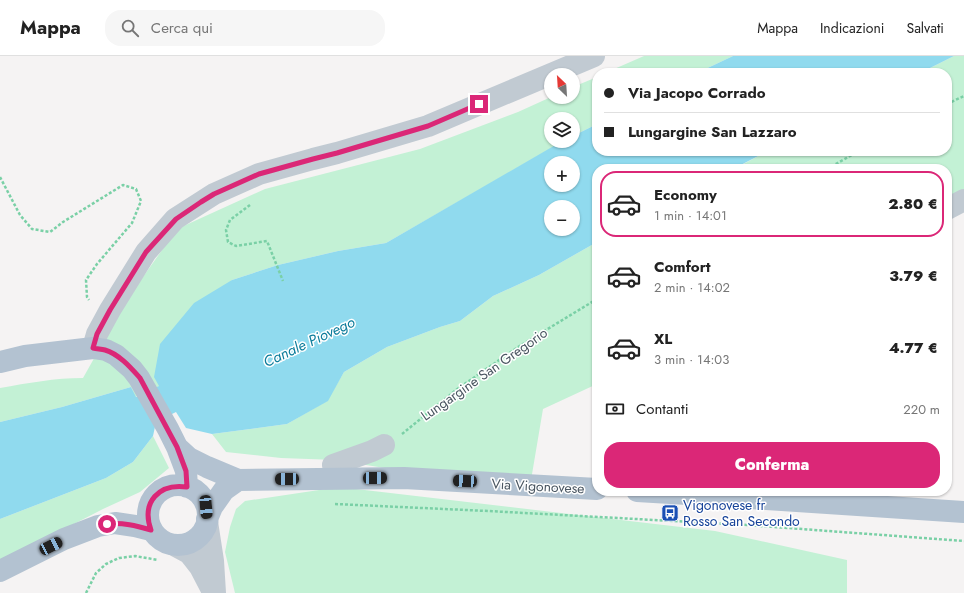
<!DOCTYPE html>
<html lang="it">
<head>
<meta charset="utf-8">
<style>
  body { margin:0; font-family:Jost,sans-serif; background:#f6f6f6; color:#222; height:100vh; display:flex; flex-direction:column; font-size:15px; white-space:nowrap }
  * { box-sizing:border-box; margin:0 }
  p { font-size:13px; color:#767676 }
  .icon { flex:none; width:22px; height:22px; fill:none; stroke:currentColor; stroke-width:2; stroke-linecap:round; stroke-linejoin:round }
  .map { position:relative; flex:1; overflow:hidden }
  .drawer { position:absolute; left:592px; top:108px; width:360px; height:332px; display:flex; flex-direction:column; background:#fff; border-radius:16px; box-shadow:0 1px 3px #0004 }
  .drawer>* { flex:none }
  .banner { position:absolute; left:592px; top:12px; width:360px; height:88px; border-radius:16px; box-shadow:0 1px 3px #0004; display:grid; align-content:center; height:88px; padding:0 12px; background:#fff }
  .needle { width:26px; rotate:335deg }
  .fabs { position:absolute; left:544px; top:12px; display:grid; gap:8px }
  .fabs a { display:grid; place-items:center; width:36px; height:36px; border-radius:50%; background:#fff; box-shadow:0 1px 3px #0004; font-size:20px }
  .end { position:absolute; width:18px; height:18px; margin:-9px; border:5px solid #db2777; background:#fff; box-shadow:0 0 0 2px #fff }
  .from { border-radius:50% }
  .car { position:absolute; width:12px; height:24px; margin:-12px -6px; border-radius:5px; box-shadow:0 0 3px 1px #0007; background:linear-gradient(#222 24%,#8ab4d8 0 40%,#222 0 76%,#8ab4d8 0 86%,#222 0) }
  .banner b { display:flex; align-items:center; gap:14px; height:38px; font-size:15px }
  .banner b+b { border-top:1px solid #e0e0e0 }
  .banner i { width:10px; height:10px; background:#222 }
  ul { padding:7px 0 0; list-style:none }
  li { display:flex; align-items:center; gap:12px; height:66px; margin:0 8px 6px; padding:0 4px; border:2px solid transparent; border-radius:16px }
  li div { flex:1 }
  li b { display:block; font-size:15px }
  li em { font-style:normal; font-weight:800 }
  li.on { border-color:#db2777 }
  li>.icon { width:36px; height:36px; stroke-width:1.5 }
  .pay { display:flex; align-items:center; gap:10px; height:44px; padding:0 12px; font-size:15px }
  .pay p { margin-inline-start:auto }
  .button { display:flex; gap:8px; margin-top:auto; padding:8px 12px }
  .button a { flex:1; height:46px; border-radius:16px; background:#db2777; color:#fff; font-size:16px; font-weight:800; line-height:46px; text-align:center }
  header { display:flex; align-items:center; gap:24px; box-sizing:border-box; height:56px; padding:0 20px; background:#fff; border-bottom:1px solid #e0e0e0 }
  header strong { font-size:19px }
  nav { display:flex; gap:22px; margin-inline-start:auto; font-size:14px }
  .search { width:280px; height:36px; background:#f6f6f6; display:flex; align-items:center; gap:10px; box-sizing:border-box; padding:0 14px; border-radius:16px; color:#767676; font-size:15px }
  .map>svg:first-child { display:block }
  .green { fill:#c3f1d5 }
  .water { fill:#90daee; fill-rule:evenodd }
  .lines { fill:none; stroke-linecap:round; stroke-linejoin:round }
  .path { stroke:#7ad0a6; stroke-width:2.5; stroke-dasharray:3 2; stroke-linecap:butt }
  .minor { stroke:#c1cad2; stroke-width:22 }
  .major { stroke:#b3c2d1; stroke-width:22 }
  .route { stroke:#db2777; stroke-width:5 }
  .labels { text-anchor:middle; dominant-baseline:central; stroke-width:3; stroke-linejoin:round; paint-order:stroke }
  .street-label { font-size:14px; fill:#4a5661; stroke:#fff }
  .transit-label { font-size:14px; fill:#164399; stroke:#fff; text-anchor:start }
  .water-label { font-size:15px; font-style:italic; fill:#0c7c9b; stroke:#fff }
</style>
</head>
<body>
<header>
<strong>Mappa</strong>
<div class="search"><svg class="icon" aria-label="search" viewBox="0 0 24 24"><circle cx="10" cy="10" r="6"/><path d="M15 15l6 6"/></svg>Cerca qui</div>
<nav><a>Mappa</a><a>Indicazioni</a><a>Salvati</a></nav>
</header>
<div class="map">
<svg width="964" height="537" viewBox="0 0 964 537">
  <rect width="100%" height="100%" fill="#f5f3f3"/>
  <path class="green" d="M644,0H733L697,17H605Z
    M954,0H964V154L947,162V113H734L768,95H947V17H920Z
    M597,21V68L573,80V63H551V85H564L386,187L338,195L278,209L232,224L160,330L135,341L131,331L62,351L0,366V332C28,327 55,322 83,322L128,242L177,173L265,133L420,93L518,56L551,41H573V31Z
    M597,186V328L543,353L529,436L336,404L281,402L226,396L212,378L287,368L327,345L344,316L387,291L440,271L460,265L493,240L539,219Z
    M153,380L169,412L140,436L103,453L0,506V463L106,422L133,406Z
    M339,431L715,475L847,504V537H235L225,496L230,471L236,453L245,445Z"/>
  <path class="water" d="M733,0H954L920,17H697Z
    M597,68V95H768L733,113H597V186L539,219L493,240L460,265L440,271L387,291L344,316L328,345L287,368L212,378L186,372L176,356L156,366L153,380L133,406L106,422L0,463V366L62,351L131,331L136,341L159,330L154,321L160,288L194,247L232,224L278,209L338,195L386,187L552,91L564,85H573V80ZM551,107H573V129H551ZM551,151H573V173H551Z"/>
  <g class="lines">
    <path class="path" d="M947,48L964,40
      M827,113L859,95
      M0,121L20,159L32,173L50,176L63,166L123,129L136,133L141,145L132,167L97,208L86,224L87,241L89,244
      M250,149L230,164L226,174L228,186L236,190L267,185L283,225
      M402,378L456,334L518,291L597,243
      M335,448L488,455L747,469L964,485
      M86,537L96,517L106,508L119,502L135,500L158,504"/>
    <path class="minor" d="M947,153L964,144
      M93,292L97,278L110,254L146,196L175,163L214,138L259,118L313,103L337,97L428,70L594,0
      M333,409L372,395L384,389
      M207,466L213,505L215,537
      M176,490L189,497L200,511L212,534"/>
    <path class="major" d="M0,306L25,300L93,292L106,294L116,299L132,313L139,322L168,373L177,391L186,415L187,431
      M177,391L189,402L207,411L238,424L404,422L597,433
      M148 459a30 30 0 1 1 60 0a30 30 0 1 1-60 0Z
      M637,435L704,439L964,456
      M207,463L212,451L224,434L238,424
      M0,515L64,483L98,470L115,467L135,470L151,474"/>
  </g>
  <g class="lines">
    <path class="route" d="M107,468C122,466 137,470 151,474C141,446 159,427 187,431L186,415L177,391L140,322C131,312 119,298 105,294C101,293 97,293 93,292L97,278L110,254L146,196L176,163L201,146L214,138L259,118L313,103L337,97L428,70L479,48"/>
  </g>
  <defs>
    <symbol id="bus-square" viewBox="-11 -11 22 22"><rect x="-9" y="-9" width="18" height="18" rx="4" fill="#1a4fb4" stroke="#fff"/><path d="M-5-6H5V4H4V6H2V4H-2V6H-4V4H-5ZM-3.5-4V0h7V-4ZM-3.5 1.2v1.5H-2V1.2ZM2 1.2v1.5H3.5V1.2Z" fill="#fff"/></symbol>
  </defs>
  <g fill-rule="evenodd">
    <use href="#bus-square" x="660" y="447" width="20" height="20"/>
  </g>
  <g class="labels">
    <g class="street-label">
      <text transform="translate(484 318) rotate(-35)">Lungargine San Gregorio</text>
      <text transform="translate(538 430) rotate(3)">Via Vigonovese</text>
    </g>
    <g class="transit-label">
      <text x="683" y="449">Vigonovese fr<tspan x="683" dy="16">Rosso San Secondo</tspan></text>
    </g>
    <g class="water-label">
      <text transform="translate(309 286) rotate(-25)">Canale Piovego</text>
    </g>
  </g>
</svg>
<div class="fabs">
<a><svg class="needle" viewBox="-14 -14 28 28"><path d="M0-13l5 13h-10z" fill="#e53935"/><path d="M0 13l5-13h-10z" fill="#767676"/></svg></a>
<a><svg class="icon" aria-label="layers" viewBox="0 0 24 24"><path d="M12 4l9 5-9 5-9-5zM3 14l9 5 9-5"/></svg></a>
<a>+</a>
<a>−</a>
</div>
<i class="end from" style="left:107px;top:468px"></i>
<i class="end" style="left:479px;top:48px"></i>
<i class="car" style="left:375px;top:422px;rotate:89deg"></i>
<i class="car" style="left:287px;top:423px;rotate:269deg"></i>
<i class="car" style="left:465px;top:425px;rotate:273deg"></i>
<i class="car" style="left:206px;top:451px;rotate:175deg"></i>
<i class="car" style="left:51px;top:490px;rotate:63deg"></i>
<div class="banner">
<b><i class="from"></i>Via Jacopo Corrado</b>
<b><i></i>Lungargine San Lazzaro</b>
</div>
<section class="drawer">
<ul>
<li class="on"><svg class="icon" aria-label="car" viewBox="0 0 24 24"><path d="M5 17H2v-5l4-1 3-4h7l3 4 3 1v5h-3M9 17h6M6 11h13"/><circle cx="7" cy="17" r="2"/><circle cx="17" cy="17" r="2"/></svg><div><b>Economy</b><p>1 min · 14:01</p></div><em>2.80 €</em></li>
<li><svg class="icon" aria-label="car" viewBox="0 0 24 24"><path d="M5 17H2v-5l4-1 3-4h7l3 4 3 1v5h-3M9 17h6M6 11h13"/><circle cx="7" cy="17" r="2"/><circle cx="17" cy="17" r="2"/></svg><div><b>Comfort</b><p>2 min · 14:02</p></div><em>3.79 €</em></li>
<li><svg class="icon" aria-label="car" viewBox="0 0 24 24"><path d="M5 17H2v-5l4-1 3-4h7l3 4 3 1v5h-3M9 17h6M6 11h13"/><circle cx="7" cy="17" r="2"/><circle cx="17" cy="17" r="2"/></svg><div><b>XL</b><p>3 min · 14:03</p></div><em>4.77 €</em></li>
</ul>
<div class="pay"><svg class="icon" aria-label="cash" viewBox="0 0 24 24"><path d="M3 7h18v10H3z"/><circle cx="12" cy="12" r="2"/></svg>Contanti<p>220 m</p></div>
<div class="button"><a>Conferma</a></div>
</section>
</div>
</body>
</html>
